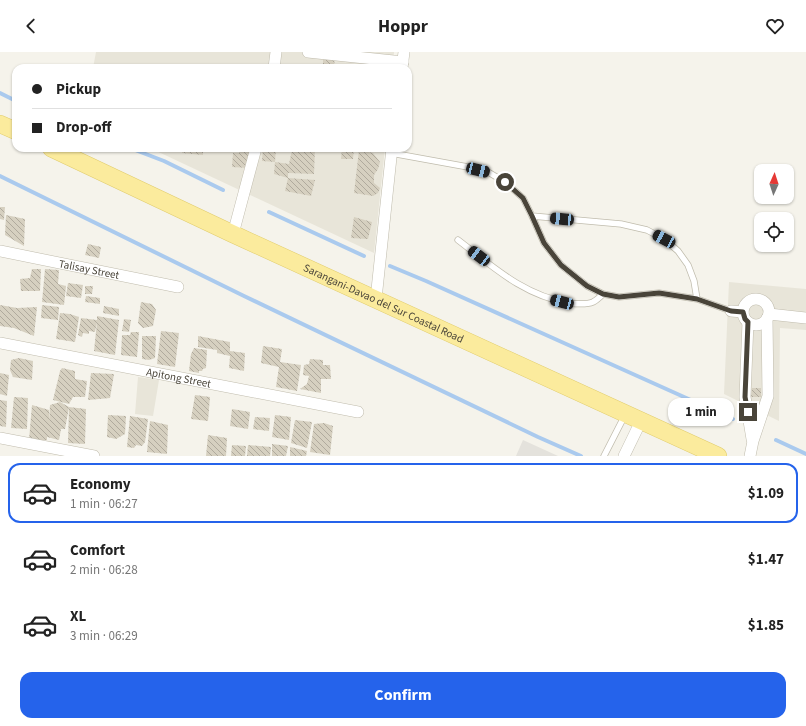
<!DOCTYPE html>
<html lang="en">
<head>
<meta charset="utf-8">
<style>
  body { margin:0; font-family:"Source Sans 3",sans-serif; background:#f2f2f2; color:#222; height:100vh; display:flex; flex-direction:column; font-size:15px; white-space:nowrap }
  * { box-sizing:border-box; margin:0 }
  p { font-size:13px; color:#767676 }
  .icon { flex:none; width:22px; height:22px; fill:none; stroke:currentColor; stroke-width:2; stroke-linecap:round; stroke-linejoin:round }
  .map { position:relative; height:404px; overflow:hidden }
  .sheet { display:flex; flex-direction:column; background:#fff; flex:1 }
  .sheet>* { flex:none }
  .banner { position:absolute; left:12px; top:12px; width:400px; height:88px; border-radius:12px; box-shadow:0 1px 3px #0004; display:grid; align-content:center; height:88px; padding:0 20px; background:#fff }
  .needle { width:26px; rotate:3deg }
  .fabs { position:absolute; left:754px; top:112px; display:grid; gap:8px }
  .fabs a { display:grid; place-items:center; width:40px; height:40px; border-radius:8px; background:#fff; box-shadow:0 1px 3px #0004; font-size:20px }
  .end { position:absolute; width:18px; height:18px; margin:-9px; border:5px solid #494439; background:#fff; box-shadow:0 0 0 2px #fff }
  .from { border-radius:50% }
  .bubble { position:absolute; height:28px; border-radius:12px; background:#fff; box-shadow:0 1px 3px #0004; font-size:13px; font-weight:700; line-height:28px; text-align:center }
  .car { position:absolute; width:12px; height:24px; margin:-12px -6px; border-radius:5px; box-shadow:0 0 3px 1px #0007; background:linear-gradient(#222 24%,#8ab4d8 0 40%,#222 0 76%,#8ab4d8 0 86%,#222 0) }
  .banner b { display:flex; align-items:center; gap:14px; height:38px; font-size:15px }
  .banner b+b { border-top:1px solid #e0e0e0 }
  .banner i { width:10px; height:10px; background:#222 }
  ul { padding:7px 0 0; list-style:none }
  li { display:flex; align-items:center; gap:12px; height:60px; margin:0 8px 6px; padding:0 12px; border:2px solid transparent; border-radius:12px }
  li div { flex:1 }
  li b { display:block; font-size:15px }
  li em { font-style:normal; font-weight:700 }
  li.active { border-color:#2563eb }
  li>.icon { width:36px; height:36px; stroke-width:1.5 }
  .primary-button { display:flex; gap:8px; margin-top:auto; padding:8px 20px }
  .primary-button a { flex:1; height:46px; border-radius:12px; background:#2563eb; color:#fff; font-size:16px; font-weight:700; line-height:46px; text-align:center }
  header { display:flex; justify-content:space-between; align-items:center; height:52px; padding:0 20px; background:#fff; font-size:18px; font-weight:700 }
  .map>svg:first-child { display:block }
  .residential { fill:#e8e5d9 }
  .industrial { fill:#e4e2dc }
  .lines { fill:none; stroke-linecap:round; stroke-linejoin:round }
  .stream { stroke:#aacaee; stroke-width:4 }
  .building { fill:url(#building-back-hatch) }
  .service-casing { stroke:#c0bcad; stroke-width:7 }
  .minor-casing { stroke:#c0bcad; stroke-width:12 }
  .primary-casing { stroke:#e0cc6d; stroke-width:18 }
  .service { stroke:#fff; stroke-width:5.5 }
  .minor { stroke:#fff; stroke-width:11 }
  .primary { stroke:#fbeb9d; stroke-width:17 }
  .route { stroke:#494439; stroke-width:5 }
  .labels { text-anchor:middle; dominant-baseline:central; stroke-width:3; stroke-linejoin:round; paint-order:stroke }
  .street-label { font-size:11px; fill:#494439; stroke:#fff }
</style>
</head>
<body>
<header><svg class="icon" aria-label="back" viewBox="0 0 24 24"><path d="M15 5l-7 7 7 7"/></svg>Hoppr<svg class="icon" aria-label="heart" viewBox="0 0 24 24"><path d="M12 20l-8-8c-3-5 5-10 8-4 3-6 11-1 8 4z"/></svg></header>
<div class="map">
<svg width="806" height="404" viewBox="0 0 806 404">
  <defs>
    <pattern id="building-back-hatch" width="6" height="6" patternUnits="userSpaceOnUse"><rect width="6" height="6" fill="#d6d0c0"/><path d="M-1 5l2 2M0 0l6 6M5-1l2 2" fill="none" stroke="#b0aa9d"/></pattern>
  </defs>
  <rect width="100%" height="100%" fill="#f5f3eb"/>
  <path class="residential" d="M96,0H394L393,16H93Z
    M150,96H385L374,201Z
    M729,230L806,237V278L780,276L779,369L724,342Z
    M138,325L159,328L153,364L135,362Z"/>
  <path class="industrial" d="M523,388L558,404H516Z"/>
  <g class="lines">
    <path class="stream" d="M0,41L16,49
      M130,96L164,109L223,138
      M0,124L244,244L538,385L581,404
      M269,160L364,204
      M390,214L426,229L733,367
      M776,388L806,402"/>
  </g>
  <path class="building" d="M323,5H335L334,15L323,14Z
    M211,12H225V16H211Z
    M183,96H203V103L182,101Z
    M207,96H217V99L207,98Z
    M239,96H250L249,116L232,115L233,101H239Z
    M263,96H276L275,110L262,109Z
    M302,96H315L314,122L288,121V126L274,122L275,110L289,112L292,98L301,99Z
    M342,96H354L353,107H341Z
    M359,98L373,101L380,110L378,117L374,123V131L380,136L378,141L373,144L354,141Z
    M288,126L315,128L311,144L285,139Z
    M0,155H5L4,168L0,167Z
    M6,163L25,167L24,194L5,183Z
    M354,165L372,170L368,187L351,186Z
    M88,192L101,195L99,206L85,203Z
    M32,217H41L40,239H21L20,227L30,226Z
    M45,217L59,218L58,232L66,234L64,253L42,250Z
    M68,231L83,233L81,246L66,244Z
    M85,234H93L92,242H85Z
    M86,244L100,246V252L85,250Z
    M141,250L152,252L156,258L153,274L143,276L138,271Z
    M0,253L17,256L37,255L34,284L14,276L0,274Z
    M42,253L59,255L58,268L41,266Z
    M104,254L119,257V264L103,261Z
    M60,261L70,262L79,265L75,290L56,287Z
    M97,264L119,268L115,303L94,299L97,270L95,280L89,279V282L83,281L82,285L78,283L81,266L97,268Z
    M124,267L131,268L129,280L122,279Z
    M161,279L179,281L175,315L157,312Z
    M131,280H139L137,305L121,303L122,283H130Z
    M142,284H156L155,306L149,308L142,307Z
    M198,284L230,290V299L245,301L244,319L229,316L230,304L217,301V298L198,295Z
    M263,294L282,297L280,310L301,313L297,339L276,335L279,315L261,311Z
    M194,296L207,298L206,316L203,317L202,319H199V321L189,319L191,302Z
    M19,306L33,309L32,328L13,325L10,318L11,308Z
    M310,307L323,308V313H330L331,327H321V341L300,337L307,332L309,324L303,323L304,313L309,312Z
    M62,316L75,319V327L87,329L85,345H73L69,352L53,348L60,319Z
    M0,321L9,323L7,344L0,342Z
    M91,321L114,322L110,346L88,348Z
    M752,336H761V345H751Z
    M195,343L210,345L208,369L191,367Z
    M14,345L28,346L27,377L11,376Z
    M0,348L7,349L6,375L0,374Z
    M60,350L69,355L65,377H61L59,388L47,385V388H29L32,353L49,358V369L50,353Z
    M69,355L86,357L85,392L68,391Z
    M232,357L250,360L248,377L230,374Z
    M108,363L126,364L125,382L116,387L107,385Z
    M275,363L291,365L289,388L272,385Z
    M130,364L148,367L145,390L142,394L136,393L134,396L127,395Z
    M255,365L270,366L269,379L253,377Z
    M295,368L312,370L307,396L291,391Z
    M150,369L168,373L167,402L147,400Z
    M324,371L333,374L330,403L310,400L314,372Z
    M208,383L227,386L226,404H206Z
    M272,392L288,394L286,404H272Z
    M232,393L246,394L245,404H231Z
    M248,393L271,395L270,404H247Z
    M290,395L307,399L306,404H290Z"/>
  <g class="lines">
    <defs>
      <path id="service" d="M391,101L468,115L488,120L505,130L523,146L532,164L544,191L561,213L587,234L603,242L619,245L659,241L697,247L731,259
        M532,164L621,172L647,178L664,187L678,199L688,213L694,229L697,247
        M458,188C492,214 524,244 569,251C577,252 586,253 593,250C597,248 600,245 603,242
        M604,404L625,363"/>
      <g id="minor">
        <path d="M308,0L403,10"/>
        <path d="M274,16L276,0"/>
        <path d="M402,16L404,0"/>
        <path d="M233,182L256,96"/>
        <path id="s1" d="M0,199L178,235"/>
        <path d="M376,247L392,96"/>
        <circle cx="756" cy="260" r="13"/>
        <path d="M731,259L743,260"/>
        <path d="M769,262L806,266"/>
        <path d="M748,270L745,345L752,387"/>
        <path id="s2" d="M0,291L358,360"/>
        <path d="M0,386L94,404"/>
        <path d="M624,404L641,369"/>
        <path d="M750,404L753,389L768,344L767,266"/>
      </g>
      <g id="primary">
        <path d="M0,72L16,79"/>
        <path id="s3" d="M51,96L233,182L718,404"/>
      </g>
    </defs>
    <use href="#service" class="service-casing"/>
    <use href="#minor" class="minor-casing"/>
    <use href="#primary" class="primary-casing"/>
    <use href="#service" class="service"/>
    <use href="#minor" class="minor"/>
    <use href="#primary" class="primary"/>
  </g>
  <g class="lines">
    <path class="route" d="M505,130L523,146L532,164L544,191L561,213L587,234L603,242L619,245L659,241L697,247L731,259L743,260L745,267L748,270L745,345L748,360"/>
  </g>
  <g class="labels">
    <g class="street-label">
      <text stroke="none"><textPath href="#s1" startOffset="91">Talisay Street</textPath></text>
      <text stroke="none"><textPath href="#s3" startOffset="367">Sarangani-Davao del Sur Coastal Road</textPath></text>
      <text stroke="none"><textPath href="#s2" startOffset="182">Apitong Street</textPath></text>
    </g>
  </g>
</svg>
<div class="fabs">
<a><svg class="needle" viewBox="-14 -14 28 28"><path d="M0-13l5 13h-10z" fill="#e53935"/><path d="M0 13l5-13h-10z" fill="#767676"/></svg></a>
<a><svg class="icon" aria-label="locate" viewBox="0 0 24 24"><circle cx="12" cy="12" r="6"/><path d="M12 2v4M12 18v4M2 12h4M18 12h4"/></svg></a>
</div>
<i class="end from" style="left:505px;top:130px"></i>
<i class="end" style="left:748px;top:360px"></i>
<div class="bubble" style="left:668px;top:346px;width:66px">1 min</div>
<i class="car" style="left:478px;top:118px;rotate:104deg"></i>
<i class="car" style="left:562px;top:167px;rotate:275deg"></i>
<i class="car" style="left:664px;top:187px;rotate:298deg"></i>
<i class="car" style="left:479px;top:204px;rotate:307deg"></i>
<i class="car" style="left:562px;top:250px;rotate:285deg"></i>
<div class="banner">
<b><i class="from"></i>Pickup</b>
<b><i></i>Drop-off</b>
</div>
</div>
<section class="sheet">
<ul>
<li class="active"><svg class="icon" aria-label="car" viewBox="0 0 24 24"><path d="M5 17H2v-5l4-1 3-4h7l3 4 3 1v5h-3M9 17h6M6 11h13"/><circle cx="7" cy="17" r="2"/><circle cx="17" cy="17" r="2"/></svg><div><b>Economy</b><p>1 min · 06:27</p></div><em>$1.09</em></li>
<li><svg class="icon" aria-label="car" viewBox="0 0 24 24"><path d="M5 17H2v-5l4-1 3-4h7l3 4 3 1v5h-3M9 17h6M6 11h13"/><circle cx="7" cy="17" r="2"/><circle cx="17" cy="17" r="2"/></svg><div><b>Comfort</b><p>2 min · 06:28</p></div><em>$1.47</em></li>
<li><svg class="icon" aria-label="car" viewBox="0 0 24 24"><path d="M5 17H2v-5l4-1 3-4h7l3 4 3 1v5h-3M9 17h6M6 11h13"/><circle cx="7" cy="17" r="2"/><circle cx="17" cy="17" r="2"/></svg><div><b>XL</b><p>3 min · 06:29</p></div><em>$1.85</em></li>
</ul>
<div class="primary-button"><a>Confirm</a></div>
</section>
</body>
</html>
